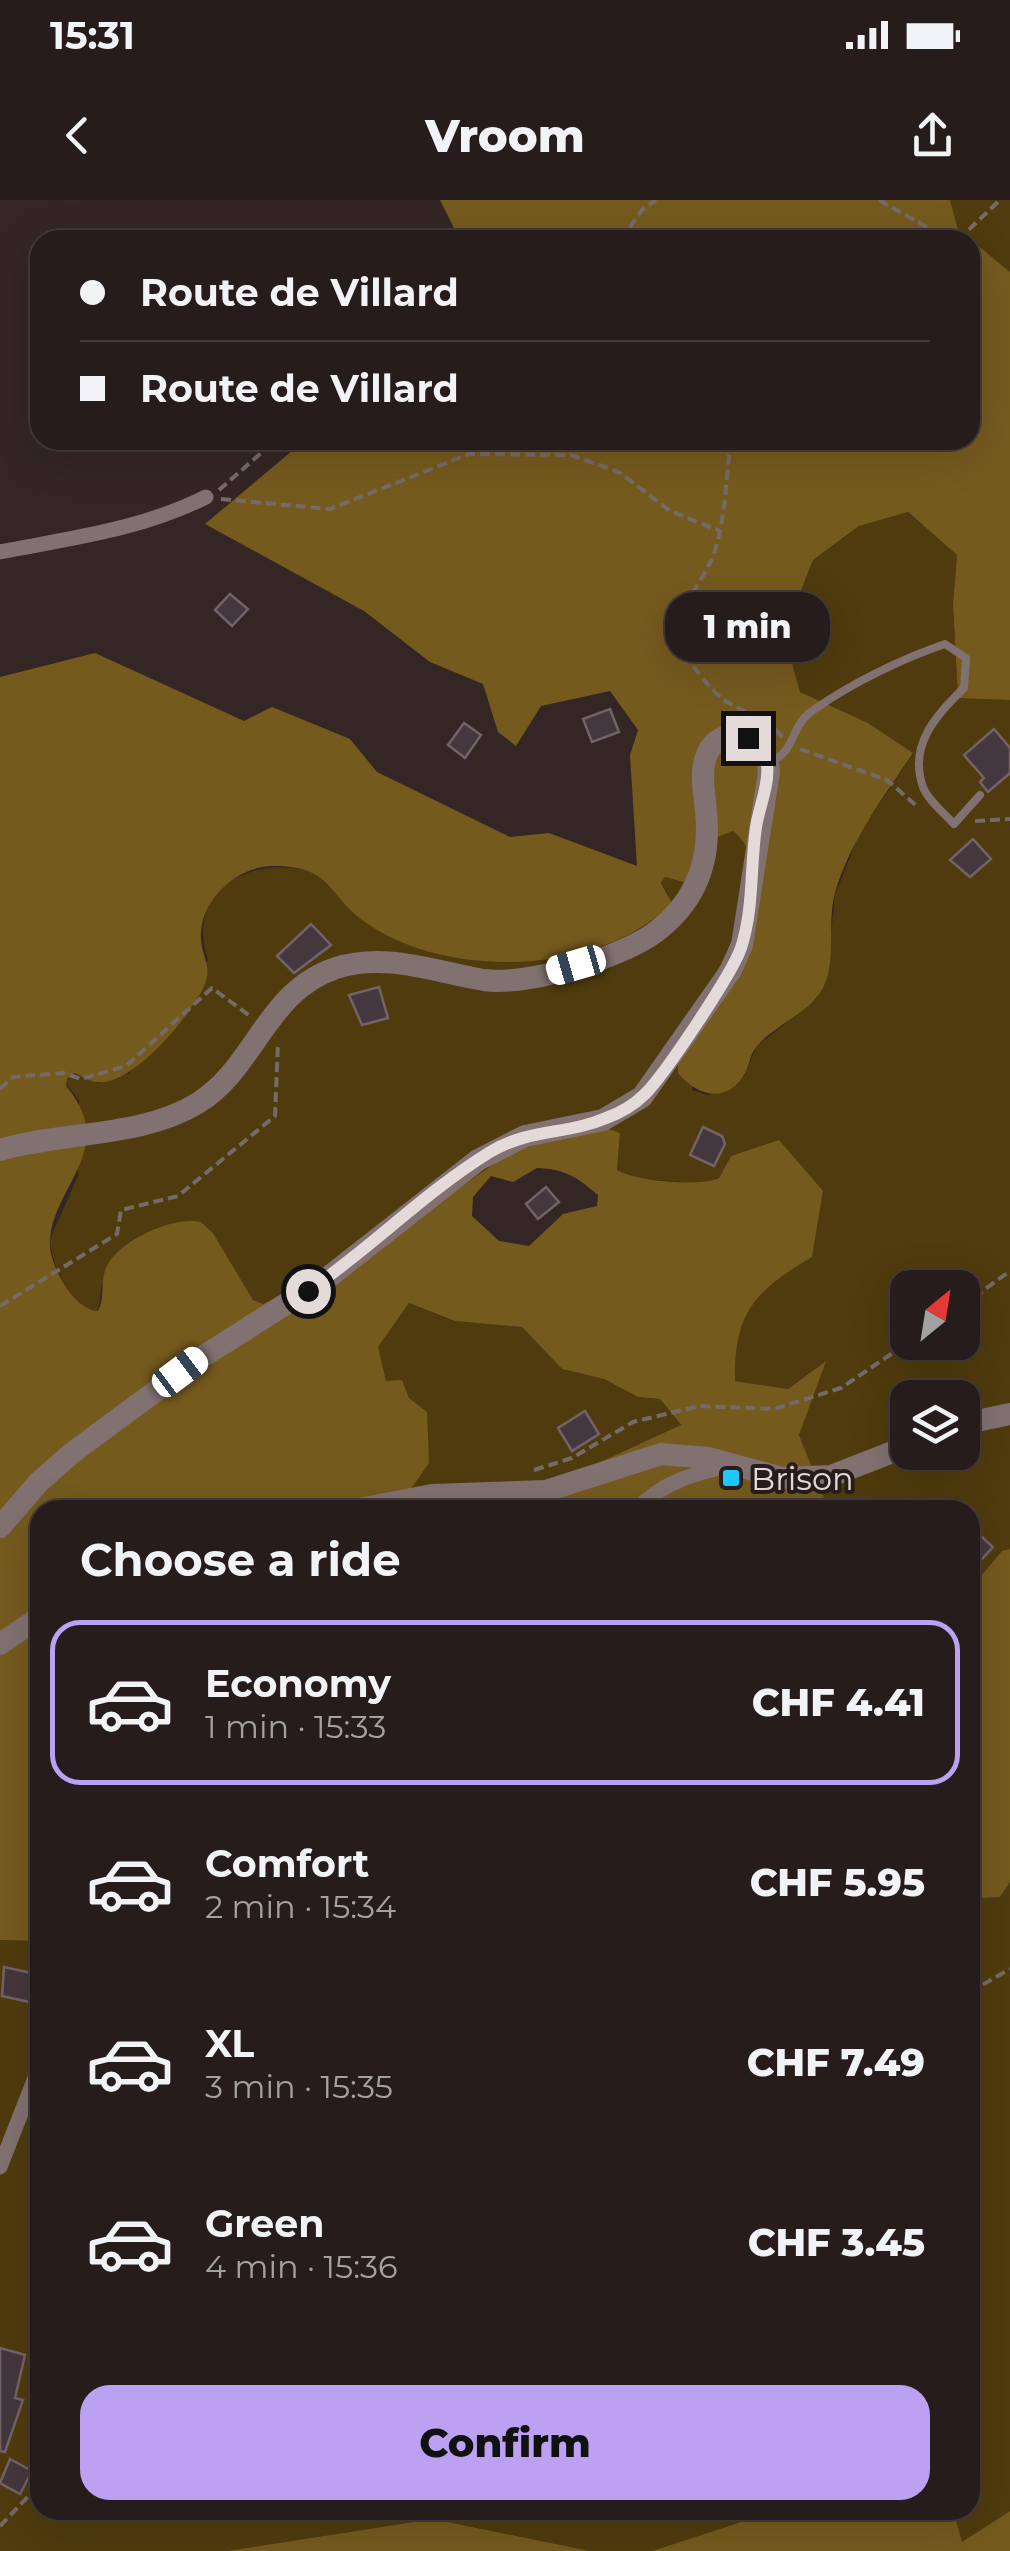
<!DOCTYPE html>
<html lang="en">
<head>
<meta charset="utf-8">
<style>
  body { margin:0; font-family:Montserrat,sans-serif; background:#322929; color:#f1f3f6; height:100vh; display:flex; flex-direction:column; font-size:38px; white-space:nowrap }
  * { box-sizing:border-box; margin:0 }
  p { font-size:32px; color:#a4a1a3 }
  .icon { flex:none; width:55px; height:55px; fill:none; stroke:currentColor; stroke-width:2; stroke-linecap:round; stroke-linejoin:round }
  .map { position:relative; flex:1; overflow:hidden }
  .details { position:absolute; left:30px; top:1300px; width:950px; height:1020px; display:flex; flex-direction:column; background:#261c1c; border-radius:30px; box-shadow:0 10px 40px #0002,0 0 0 2px #423a3b }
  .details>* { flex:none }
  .hud { position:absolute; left:30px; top:30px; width:950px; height:220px; border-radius:30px; box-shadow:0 10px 40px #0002,0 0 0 2px #423a3b; display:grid; align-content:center; height:220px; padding:0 50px; background:#261c1c }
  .needle { width:65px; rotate:30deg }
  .buttons { position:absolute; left:890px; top:1070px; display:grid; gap:20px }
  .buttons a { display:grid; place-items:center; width:90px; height:90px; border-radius:20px; background:#261c1c; box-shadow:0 10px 40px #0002,0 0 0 2px #423a3b; font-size:50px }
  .end { position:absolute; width:45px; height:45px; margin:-22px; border:12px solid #e4dada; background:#111; box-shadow:0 0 0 5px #111 }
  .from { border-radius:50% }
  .bubble { position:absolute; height:70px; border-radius:30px; background:#261c1c; box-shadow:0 10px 40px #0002,0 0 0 2px #423a3b; font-size:32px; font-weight:800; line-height:70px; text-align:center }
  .car { position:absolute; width:30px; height:60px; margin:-30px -15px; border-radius:12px; box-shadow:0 0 8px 2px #0007; background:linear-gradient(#fff 24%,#345 0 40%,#fff 0 76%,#345 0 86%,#fff 0) }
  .hud b { display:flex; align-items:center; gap:35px; height:95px; font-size:38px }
  .hud b+b { border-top:2px solid #423a3b }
  .hud i { width:25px; height:25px; background:#f1f3f6 }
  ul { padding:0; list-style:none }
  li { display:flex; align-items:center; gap:30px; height:165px; margin:0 20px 15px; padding:0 30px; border:5px solid transparent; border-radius:30px }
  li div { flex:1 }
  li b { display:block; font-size:38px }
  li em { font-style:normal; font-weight:800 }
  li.on { border-color:#bca0f2 }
  li>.icon { width:90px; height:90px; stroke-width:1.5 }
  h2 { padding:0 50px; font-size:45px; line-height:120px }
  .action { display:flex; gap:20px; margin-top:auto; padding:20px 50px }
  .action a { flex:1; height:115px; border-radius:30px; background:#bca0f2; color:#111; font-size:40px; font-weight:800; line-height:115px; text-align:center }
  .status { display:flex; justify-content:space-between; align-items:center; height:70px; padding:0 50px; background:#261c1c; direction:ltr }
  .status svg { height:28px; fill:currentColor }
  header { display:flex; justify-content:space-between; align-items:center; height:130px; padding:0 50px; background:#261c1c; font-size:45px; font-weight:800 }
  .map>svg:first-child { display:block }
  .green { fill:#4f3b0d; fill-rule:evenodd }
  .forest { fill:#755a1e; fill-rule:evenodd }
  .building { fill:#44373d; stroke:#726369; stroke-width:2.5 }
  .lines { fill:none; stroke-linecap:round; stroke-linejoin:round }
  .path { stroke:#766a69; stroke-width:4; stroke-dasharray:10 5; stroke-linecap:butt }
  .lane { stroke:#817170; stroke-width:8 }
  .street { stroke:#817170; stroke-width:15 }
  .secondary { stroke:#817170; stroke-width:22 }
  .route { stroke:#e4dada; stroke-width:12 }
  .poi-dot { fill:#1ec9fd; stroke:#291c1c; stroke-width:4 }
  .labels { text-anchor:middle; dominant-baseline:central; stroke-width:8; stroke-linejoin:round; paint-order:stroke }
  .poi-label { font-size:32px; fill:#e4dada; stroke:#291c1c; text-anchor:start }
</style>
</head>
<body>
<div class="status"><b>15:31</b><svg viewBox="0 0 49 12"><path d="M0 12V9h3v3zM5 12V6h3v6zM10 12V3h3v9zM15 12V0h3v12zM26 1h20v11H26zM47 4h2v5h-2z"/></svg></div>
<header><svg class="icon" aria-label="back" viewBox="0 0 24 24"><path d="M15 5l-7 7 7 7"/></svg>Vroom<svg class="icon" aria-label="share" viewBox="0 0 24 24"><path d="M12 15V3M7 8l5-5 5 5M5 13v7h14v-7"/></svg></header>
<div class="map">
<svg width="1010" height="2351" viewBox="0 0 1010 2351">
  <rect width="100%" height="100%" fill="#332625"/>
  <path class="green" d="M950,0H1010V72L958,29Z
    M907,312L957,354L953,404L958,497L1010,500V1349L1002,1352L970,1389V1310H829L799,1235L824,1162L788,1189L735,1181C733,1112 755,1091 812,1057L823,991L731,956L719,978L710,984L627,978L617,971L620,934L467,984L381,1043L263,1104L253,1101L213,1033L201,1022L102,1084L98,1111C71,1109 51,1064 50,1039L78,976L79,900L66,885L67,880L75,873L98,883L129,873L208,760C185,693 246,657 305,670C333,676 344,707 367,723C434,769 535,772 609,742C630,733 651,710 669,695L661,683L665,677L683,682L715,638L733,631L746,640L749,679L692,890L708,895L731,888L745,874L757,846L816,799L826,783L835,695L859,634L913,554L868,523L800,493L784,434L813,360L859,326ZM908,1088H962V1142H908ZM908,1198H962V1252H908Z
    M409,1103L455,1121L522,1127L562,1169L604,1179L638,1197L660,1199L681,1226L583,1270L517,1287L407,1294L378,1147Z
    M1010,1682V2311L961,2343L953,2310H970V1699L1000,1697Z
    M0,1740L40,1741V2310H762L761,2316L652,2351H590L433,2319L227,2351H0Z"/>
  <path class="forest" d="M440,0H950L958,29L1010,72V500L958,498L953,404L957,355L908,312L859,326L813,360L784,434L800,492L868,523L913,553C883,598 850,641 835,693C827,721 836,757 825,784C814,811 776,824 758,845C750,853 750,864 745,873C727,905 697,896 678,873C678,863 678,851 681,842C699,797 788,671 733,631L715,638L702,677L683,682L665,677L661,683L672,703C601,776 445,780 365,722C326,694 333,666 273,666C237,666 198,701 201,740C202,756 212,767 205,784C193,813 132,888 96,882C90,881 81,876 75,873L67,879L66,886C118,947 56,983 50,1038C47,1062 73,1110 98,1111C106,1097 99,1078 108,1064C122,1039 174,1016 201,1022L213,1033L253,1100L263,1104L381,1043L514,950L606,928L620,933L617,970C632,981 704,987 719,978L731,956L779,940L823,991L812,1057C755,1091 734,1112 735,1181L788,1189L826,1161L799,1235L829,1310H40V1741L0,1740V477L95,453L244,521L272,507L350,539L377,572L510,637L549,633L637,666L630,555L638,530L610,491L541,506L516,546L498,532L483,484L430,462L364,411L205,324L305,240H970V40H460ZM537,968C565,969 577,977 598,995L597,1006L563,1014L529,1046L499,1041L472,1016L473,997L491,976L513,982ZM409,1103L455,1121L522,1127L562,1169L604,1179L638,1197L660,1199L681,1225L583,1270L517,1287L408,1293L429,1263L427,1212L409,1198L402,1180L386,1181L378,1147Z
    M1010,1349V1682L1000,1697L970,1699V1389L1002,1351Z
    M762,2310H953L962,2342L1010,2311V2351H652L760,2316Z
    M433,2319L590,2351H227Z"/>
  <path class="building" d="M230,394L248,409L232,426L215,410Z
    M610,509L619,532L592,542L583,519Z
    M464,523L481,535L465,558L448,545Z
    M994,529L1010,548V573L988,592L980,582L984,578L964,555Z
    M973,639L991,659L970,677L950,660Z
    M311,724L331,745L294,773L277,756Z
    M379,787L388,818L362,825L349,795Z
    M703,927L722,936L725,944L714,966L690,955Z
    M546,987L559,1002L538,1019L526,1004Z
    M585,1211L599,1234L572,1251L558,1228Z
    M970,1326L993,1347L970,1372Z
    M4,1767L40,1775L34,1803L2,1796Z
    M0,2148L25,2155L15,2198L23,2200L5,2252L0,2251Z
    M10,2259L32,2271L20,2294L0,2283Z"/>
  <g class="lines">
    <path class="path" d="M879,0L950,40
      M621,40L642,10L656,0
      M958,40L1000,0
      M731,240C726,275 726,313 716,347C702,396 652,418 698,472C705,481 715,494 724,500C746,515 765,514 782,537
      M219,290L276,240
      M221,299L330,309L469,254L571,255L619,272L670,311L720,331
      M800,549L887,580L919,608
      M975,621L1010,619
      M0,889L13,877L63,873L81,879L126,866L212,788L250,816
      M0,1106L117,1034L121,1010L178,996L275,916L278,843
      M962,1106L1010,1071
      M534,1270L572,1258L633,1222L699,1206L774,1209L841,1188L909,1142
      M970,1792L1010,1769
      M0,2326L40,2284"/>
    <path class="lane" d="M769,562C796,553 790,526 812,511C850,484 901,459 945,444L966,458L964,488C937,514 908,545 923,587C927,599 945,614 954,624L980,595"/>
    <path class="street" d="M0,352C71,338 140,330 206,297
      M636,1310C663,1282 692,1274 729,1266
      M0,1967L40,1865"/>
    <path class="secondary" d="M0,950C63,931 141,938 198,903C255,868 266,791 336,768C386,752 435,772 484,780C527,786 622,758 657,731C696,701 711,660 706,612C705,595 700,576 705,560C716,519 768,534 769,572L742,745L731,770L642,897L603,920L525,936L478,960L330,1076L199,1159L72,1253L39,1282L0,1327
      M962,1224L1010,1214
      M354,1310L432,1295L546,1291L661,1254L709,1258L782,1278L831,1276L908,1246
      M0,1444L40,1417"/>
  </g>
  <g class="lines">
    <path class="route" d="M308,1091C371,1048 425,992 490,952C530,928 567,935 606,918C620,913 634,905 645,894C665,874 732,774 741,748C754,708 750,668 756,627C761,595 783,559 748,538"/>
  </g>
  <rect class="poi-dot" x="721" y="1268" width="20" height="20" rx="5"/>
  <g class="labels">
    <g class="poi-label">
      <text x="751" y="1278">Brison</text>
    </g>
  </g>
</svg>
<div class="buttons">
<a><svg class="needle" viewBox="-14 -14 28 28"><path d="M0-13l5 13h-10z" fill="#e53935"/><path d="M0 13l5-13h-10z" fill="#a4a1a3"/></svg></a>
<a><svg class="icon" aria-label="layers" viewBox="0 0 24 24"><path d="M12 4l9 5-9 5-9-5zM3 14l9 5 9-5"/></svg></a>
</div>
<i class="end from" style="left:308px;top:1091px"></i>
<i class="end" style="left:748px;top:538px"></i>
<div class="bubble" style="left:665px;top:392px;width:165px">1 min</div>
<i class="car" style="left:576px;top:765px;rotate:254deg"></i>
<i class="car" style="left:180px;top:1172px;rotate:53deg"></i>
<div class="hud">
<b><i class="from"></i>Route de Villard</b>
<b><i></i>Route de Villard</b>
</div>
<section class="details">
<h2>Choose a ride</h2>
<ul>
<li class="on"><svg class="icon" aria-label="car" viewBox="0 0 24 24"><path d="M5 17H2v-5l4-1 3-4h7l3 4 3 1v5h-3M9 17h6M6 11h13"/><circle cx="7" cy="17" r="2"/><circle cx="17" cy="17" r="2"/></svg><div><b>Economy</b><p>1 min · 15:33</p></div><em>CHF 4.41</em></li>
<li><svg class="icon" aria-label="car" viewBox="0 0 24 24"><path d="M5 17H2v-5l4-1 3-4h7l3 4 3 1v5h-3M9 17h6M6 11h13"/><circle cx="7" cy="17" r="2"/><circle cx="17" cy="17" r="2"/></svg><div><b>Comfort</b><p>2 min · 15:34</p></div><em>CHF 5.95</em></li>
<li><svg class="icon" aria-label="car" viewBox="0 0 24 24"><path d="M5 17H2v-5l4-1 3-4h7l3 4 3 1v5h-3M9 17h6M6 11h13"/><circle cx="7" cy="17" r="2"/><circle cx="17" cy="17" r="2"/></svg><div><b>XL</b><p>3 min · 15:35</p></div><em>CHF 7.49</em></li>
<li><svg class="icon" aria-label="car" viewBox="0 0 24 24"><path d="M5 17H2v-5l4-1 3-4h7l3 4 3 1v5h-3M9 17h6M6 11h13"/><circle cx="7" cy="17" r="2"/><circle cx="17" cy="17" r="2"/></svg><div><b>Green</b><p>4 min · 15:36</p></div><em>CHF 3.45</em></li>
</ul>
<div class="action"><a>Confirm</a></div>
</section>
</div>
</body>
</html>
